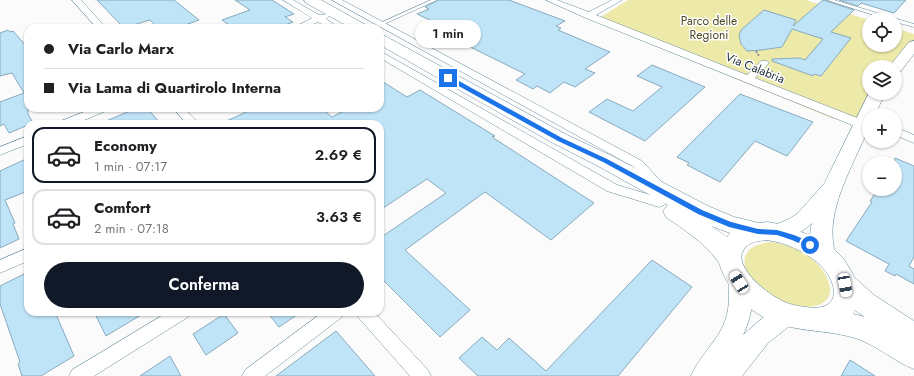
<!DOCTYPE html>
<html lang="it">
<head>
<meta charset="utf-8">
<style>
  body { margin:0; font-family:Jost,sans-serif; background:#f6f6f6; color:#202124; height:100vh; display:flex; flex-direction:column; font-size:15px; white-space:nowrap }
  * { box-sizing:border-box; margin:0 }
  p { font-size:13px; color:#757577 }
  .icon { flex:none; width:22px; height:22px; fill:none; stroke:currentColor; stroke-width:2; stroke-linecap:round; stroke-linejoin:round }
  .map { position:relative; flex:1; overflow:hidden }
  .drawer { position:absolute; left:24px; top:120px; width:360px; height:196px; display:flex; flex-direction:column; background:#fff; border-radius:12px; box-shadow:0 1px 3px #0004 }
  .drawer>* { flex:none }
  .hud { position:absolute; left:24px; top:24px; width:360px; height:88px; border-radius:12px; box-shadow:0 1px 3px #0004; display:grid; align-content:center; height:88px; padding:0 20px; background:#fff }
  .tools { position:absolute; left:862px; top:12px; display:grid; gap:8px }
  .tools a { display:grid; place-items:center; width:40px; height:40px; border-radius:50%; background:#fff; box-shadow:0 1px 3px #0004; font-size:20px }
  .end { position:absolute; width:18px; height:18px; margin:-9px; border:5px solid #1a73e8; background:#fff; box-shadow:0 0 0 2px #fff }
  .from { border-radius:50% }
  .bubble { position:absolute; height:28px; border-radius:14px; background:#fff; box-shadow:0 1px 3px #0004; font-size:13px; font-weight:600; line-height:28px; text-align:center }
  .car { position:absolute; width:12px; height:24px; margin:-12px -6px; border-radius:5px; box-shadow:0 0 3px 1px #0007; background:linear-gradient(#fff 24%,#345 0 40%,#fff 0 76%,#345 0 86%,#fff 0) }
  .hud b { display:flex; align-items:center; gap:14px; height:38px; font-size:15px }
  .hud b+b { border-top:1px solid #e0e0e0 }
  .hud i { width:10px; height:10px; background:#202124 }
  ul { padding:7px 0 0; list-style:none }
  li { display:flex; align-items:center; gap:12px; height:56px; margin:0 8px 6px; padding:0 12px; border:2px solid #e0e0e0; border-radius:12px }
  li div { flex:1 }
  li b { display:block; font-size:15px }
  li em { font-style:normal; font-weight:600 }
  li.active { border-color:#111827 }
  li>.icon { width:36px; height:36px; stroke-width:1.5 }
  .action { display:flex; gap:8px; margin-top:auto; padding:8px 20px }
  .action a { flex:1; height:46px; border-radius:24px; background:#111827; color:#fff; font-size:16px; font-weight:600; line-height:46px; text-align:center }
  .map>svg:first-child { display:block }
  .green { fill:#ece9a9 }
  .building { fill:#bfe3f7; stroke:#87aabd }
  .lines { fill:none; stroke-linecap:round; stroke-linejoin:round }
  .lane-casing { stroke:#698c9e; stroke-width:1 }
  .street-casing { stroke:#698c9e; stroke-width:1 }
  .secondary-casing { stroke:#698c9e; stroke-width:1 }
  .primary-casing { stroke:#698c9e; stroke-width:1 }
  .path { stroke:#888f93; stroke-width:2; stroke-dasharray:2 1.5; stroke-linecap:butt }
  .lane { fill:#fff; fill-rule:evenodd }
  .street { fill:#fff; fill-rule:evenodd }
  .secondary { fill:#fff; fill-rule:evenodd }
  .primary { fill:#fff; fill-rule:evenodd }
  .route { fill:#1a73e8 }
  .labels { text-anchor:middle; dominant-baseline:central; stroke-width:3; stroke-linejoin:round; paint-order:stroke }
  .far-park-label { font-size:12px; fill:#4c4922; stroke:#fff }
  .far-street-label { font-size:12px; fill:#1c2a31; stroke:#fff }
</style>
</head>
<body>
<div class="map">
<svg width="914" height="376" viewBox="0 0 914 376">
  <rect width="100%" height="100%" fill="#fbfbfb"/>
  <path class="green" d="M628,0H806L869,20V45H895V28L914,34V54L895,81V67H869V93H887L872,115H869L867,122L834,119L594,21Z
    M770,242C786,244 800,248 812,259C832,275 842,306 806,307C794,308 768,296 759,288C738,269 738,245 770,242Z"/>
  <path class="building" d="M97,0H174L199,20L177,28H158L150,20L124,28Z
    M235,0H272L294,14L285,17L293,22L277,28H233L222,20L250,10Z
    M438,0H509L565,21L556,26L561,28L558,30L610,52L585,69L595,73L575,87L564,82L550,93L537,86L533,89L516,80L525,74L448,36L445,37L426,28L436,23L417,14L429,9L425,7Z
    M823,0L854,10L831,32L851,38L821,76L814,74L813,76L772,61V59L800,58L805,60L823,39L792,29L782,47L762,50L747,51L741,44L739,36L741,30L764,10L796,20L793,26Z
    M839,0H906L894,13L861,3L858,6Z
    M8,30L10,32L13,31L28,48V114L33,123L28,124V125L9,133L4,124L0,126V102L24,93L12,73L0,76V33Z
    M652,65L705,87L645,141L589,112L607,99L633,111L662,87L637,76Z
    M380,80L407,97L420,90L495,136L492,137L594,203L551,240L485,192L405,250L470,310L440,337L380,277V238L446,193L427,179L380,210V124H220L255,108H321L332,117L350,108H380Z
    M740,94L813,122L787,156L755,141L720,182L687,165L689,163L677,157Z
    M137,108H147L161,124H99Z
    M28,158V191L5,200L15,223L13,224L19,239L0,248V171Z
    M895,158L914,166V257L909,266L914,269V284L896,274L895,276L885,271L889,264L846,241L872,202L870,201L878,189H895Z
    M652,260L692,287L618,376H478L459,358L482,337L497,350L509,338L546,371Z
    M28,272V312H55L74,356L41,376H22L18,364L20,362L0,304V286Z
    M94,312H146L106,336Z
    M267,312H301L279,327Z
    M224,314L238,333L206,355L193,334Z
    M336,331L375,376H276Z
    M170,356L181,376H140Z
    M850,360L875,376H841Z"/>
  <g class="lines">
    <defs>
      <path id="lane" d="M431,0H437L382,25L378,24Z
        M827,0H834L914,24V27L895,22V19H886Z"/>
      <path id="street" d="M72,0H81L106,28H97Z
        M283,0H293L319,15L328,14L329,16L326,19L339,28H329L318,22L305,28H293L312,18Z
        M332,0H342L642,161L666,187L665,190L660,192L655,190L634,167Z
        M546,0H557L589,12L612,0H622L596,15L747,75L761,61H767L769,63L767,65L755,78L865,121L867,124L865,127H857L586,18Z
        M380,51L617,185L664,199L666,202L664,205L659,207L607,191L380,58Z
        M94,108H109L108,110L75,124H59L61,121Z
        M173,108H184L199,124H187Z
        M895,127L914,135V143L895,135Z
        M28,136V144L0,155V147Z
        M28,248V261L0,273V260Z
        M168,312H190L188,317L94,376H69L72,370Z
        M323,312H344L342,317L265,376H242L245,370Z
        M356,312H374L428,370L431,376H410L358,317Z"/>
      <path id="secondary" d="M914,41V54L900,72L895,73V67H889L909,42Z
        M869,93H885L875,115H869C869,132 863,140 856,156C842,187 825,222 836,256L833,262L825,265L817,262C811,250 808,237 812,223C802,233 783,243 770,239L767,233L770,227L789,219L797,214L824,184Z
        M739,272L747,275C756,295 752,316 743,335L767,314L785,304L793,307L797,315L793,323L768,343L742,376H691C699,356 718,341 725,321C728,313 729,304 729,296C729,288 727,283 731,275Z"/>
      <path id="primary" d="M304,0H321L366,25L368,28H351L306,3Z
        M380,35L385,36L567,135L612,156L708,206L734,217L759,223L767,222L779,224L812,236L835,250L844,259L855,278L874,295L914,321V369C893,361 877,345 855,338C818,327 785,335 751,309C737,299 729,286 722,271C720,267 720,263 717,260C704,242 684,230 666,217L663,211L668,205L598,166L553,143L380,45ZM711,226L730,233L727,237ZM767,240C786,243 802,250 817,262C839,281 844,313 805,307C796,306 787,304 779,299C766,293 727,262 747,246C752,241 760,241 767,240ZM855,310L856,311L865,317L853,314Z"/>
    </defs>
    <use href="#lane" class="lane-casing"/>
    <use href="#street" class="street-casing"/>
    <use href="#secondary" class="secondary-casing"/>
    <use href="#primary" class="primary-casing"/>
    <path class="path" d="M756,51L759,56
      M771,71L783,80"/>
    <use href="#lane" class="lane"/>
    <use href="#street" class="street"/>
    <use href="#secondary" class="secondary"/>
    <use href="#primary" class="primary"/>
  </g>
  <path class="route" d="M446,76H450L562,138L607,159L702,210L731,222L758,229L777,230L794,235L813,243L814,245L810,248L792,240L777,235L758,234L729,227L698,214L603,162L558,141L446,79Z"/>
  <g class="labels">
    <g class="far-park-label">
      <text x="709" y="21">Parco delle<tspan x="709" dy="14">Regioni</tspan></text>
    </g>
    <g class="far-street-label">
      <text transform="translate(755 68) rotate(22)">Via Calabria</text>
    </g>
  </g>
</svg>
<div class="tools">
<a><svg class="icon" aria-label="locate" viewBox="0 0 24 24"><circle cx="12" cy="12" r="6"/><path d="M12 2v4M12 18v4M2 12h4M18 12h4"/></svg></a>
<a><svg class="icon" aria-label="layers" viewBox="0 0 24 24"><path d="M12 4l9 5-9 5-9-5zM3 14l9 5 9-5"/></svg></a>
<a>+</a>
<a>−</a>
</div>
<i class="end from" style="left:810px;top:245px"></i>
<i class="end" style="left:448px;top:78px"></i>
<div class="bubble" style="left:415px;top:20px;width:66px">1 min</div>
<i class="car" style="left:739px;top:282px;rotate:328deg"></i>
<i class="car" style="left:845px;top:285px;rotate:170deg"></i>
<div class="hud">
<b><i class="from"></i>Via Carlo Marx</b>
<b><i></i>Via Lama di Quartirolo Interna</b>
</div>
<section class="drawer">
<ul>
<li class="active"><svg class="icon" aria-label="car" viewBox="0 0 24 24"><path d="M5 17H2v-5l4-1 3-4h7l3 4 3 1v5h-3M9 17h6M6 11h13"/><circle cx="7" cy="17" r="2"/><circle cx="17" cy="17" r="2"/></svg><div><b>Economy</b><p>1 min · 07:17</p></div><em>2.69 €</em></li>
<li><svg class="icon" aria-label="car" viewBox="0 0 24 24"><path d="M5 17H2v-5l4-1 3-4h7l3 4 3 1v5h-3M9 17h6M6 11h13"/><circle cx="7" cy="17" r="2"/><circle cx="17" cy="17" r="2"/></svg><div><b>Comfort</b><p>2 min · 07:18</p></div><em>3.63 €</em></li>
</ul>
<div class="action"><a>Conferma</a></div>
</section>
</div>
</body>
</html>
